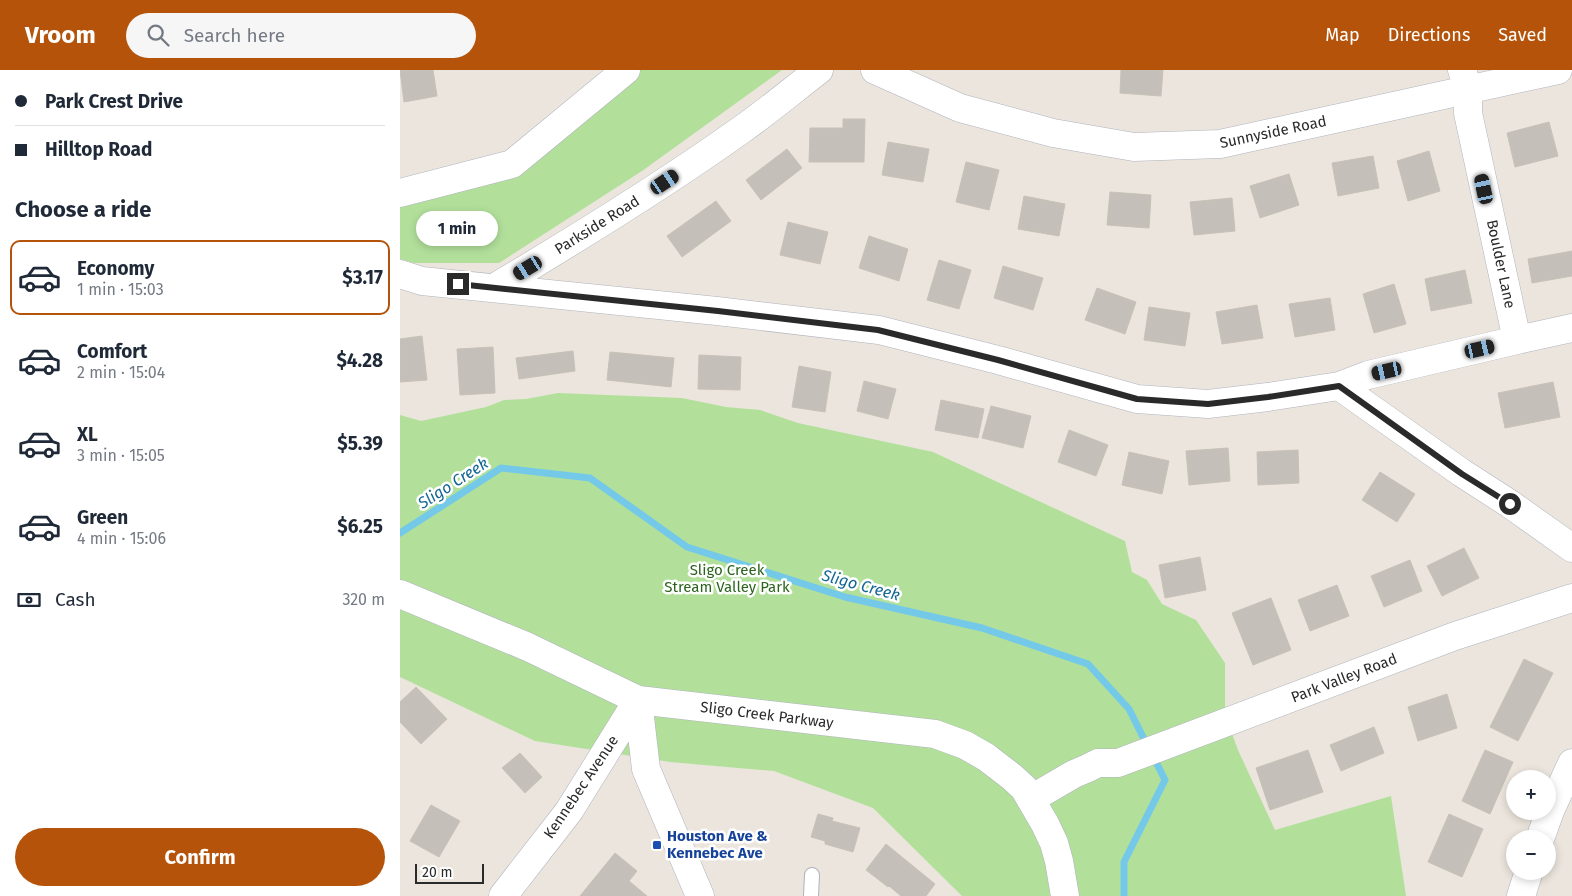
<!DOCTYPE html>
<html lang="en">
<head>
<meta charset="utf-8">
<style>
  body { margin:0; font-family:"Fira Sans",sans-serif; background:#f6f6f7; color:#1f2937; height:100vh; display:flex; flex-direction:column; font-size:19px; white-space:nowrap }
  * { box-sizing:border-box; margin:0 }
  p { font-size:16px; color:#747a83 }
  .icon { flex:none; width:28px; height:28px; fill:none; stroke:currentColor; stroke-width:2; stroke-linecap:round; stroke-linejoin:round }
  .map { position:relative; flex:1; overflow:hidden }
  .panel { display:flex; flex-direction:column; background:#fff; width:400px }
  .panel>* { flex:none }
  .hud { display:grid; align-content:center; height:110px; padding:0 15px; background:#fff }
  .tools { position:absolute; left:1106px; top:700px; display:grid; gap:10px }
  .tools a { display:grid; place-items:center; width:50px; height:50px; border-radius:50%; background:#fff; box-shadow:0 2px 8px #0003; font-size:25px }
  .scale { position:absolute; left:15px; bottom:12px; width:69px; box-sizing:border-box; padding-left:5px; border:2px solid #2a2a2a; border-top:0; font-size:14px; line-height:18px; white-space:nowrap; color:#2a2a2a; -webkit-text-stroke:4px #fff; paint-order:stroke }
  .end { position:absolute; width:22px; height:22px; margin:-11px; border:6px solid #2a2a2a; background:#fff; box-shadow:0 0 0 2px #fff }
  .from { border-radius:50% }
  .bubble { position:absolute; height:35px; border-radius:18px; background:#fff; box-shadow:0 2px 8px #0003; font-size:16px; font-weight:700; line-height:35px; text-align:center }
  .car { position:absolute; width:15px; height:30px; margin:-15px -8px; border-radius:6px; box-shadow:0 0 4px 1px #0007; background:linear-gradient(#222 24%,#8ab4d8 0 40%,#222 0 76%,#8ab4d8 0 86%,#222 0) }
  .hud b { display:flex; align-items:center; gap:18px; height:48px; font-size:19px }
  .hud b+b { border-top:1px solid #e0e1e3 }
  .hud i { width:12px; height:12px; background:#1f2937 }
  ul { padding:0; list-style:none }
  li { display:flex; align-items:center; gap:15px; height:75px; margin:0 10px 8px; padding:0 5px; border:2px solid transparent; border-radius:10px }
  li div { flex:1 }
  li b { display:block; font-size:19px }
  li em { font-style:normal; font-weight:700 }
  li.on { border-color:#b45309 }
  li>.icon { width:45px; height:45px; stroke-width:1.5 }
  h2 { padding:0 15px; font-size:22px; line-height:60px }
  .pay { display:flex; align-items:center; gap:12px; height:55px; padding:0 15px; font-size:19px }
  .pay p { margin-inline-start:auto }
  .cta { display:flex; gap:10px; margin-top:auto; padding:10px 15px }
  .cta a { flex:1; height:58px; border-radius:30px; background:#b45309; color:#fff; font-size:20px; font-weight:700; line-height:58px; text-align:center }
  header { display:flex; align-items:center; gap:30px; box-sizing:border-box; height:70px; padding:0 25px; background:#b45309; color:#fff }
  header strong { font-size:24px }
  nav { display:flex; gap:28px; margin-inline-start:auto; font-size:18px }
  .search { width:350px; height:45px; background:#f6f6f7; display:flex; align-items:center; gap:12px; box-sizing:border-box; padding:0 18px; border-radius:28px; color:#747a83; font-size:19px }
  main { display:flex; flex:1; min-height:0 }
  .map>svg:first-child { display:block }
  .green { fill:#b2e09b }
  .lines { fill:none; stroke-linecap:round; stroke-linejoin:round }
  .stream { stroke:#74c9e9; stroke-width:7 }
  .building { fill:#c4bfb8; stroke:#c7c1b6 }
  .lane-casing { stroke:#b0b3bd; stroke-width:16 }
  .street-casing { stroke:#b0b3bd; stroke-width:29 }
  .secondary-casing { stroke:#b0b3bd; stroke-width:29 }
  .lane { stroke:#fff; stroke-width:14 }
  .street { stroke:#fff; stroke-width:28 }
  .secondary { stroke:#fff; stroke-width:28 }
  .route { stroke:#2a2a2a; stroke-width:6 }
  .transit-dot { fill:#1a4fb4; stroke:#fff; stroke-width:2 }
  .labels { text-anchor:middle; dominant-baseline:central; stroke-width:5; stroke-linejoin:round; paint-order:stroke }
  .street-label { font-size:15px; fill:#2a2a2a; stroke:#fff }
  .park-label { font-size:15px; fill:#2b641d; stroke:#fff }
  .transit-label { font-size:15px; font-weight:bold; fill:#164399; stroke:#fff; text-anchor:start }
  .water-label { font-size:16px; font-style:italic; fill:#136795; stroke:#fff }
</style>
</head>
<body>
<header>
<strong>Vroom</strong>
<div class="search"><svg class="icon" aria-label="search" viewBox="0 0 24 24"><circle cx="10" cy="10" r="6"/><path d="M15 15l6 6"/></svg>Search here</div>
<nav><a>Map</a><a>Directions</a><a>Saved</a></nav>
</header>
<main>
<section class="panel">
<div class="hud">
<b><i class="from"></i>Park Crest Drive</b>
<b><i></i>Hilltop Road</b>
</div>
<h2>Choose a ride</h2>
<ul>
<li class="on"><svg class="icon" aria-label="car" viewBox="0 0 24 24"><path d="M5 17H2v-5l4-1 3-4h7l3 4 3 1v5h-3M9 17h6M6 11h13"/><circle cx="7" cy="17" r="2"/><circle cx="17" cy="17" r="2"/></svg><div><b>Economy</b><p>1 min · 15:03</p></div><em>$3.17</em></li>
<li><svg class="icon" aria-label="car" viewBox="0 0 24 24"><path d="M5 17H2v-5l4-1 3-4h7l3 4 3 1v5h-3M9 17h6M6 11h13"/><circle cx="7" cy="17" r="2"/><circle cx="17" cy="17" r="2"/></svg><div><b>Comfort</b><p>2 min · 15:04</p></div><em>$4.28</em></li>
<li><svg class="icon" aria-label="car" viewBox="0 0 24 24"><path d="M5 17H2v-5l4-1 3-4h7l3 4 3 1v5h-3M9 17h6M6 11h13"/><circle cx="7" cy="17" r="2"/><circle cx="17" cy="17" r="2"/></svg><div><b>XL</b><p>3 min · 15:05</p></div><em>$5.39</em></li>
<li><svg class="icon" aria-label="car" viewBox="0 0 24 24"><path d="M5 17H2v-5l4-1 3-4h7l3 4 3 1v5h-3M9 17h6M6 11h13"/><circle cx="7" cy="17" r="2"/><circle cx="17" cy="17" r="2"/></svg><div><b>Green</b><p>4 min · 15:06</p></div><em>$6.25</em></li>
</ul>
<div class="pay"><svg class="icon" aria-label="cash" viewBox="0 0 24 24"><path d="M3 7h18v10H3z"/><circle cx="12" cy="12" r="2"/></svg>Cash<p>320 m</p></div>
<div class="cta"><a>Confirm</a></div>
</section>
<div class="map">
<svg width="1172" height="826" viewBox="0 0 1172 826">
  <rect width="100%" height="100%" fill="#ebe5dd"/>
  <path class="green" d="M231,0H382L242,101L99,193H14L0,189V122L101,100Z
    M158,323L282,328L326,337L360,340L398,353L533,382L725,471L732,502L747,510L762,534L796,550L825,593V645L838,680L875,760L991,726L1006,826H562L473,738L374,701L270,692L135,671L0,607V345L21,351L86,337L104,330L126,329Z"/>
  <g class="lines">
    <path class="stream" d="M0,463L101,398L190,408L287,477L445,527L582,558L688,594L729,639L748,677
      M724,826V792L765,710L753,686"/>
  </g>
  <path class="building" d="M0,0H33L37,26L4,32Z
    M721,0H763L761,26L720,23Z
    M443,49H465L464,92H409L410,58H443Z
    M1149,52L1158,86L1115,97L1107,63Z
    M488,72L529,79L523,112L482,105Z
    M387,79L402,98L361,130L346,110Z
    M1029,81L1040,121L1008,131L997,91Z
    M973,86L979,118L938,126L932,93Z
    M566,92L599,100L589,140L556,132Z
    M889,104L899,135L860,148L850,116Z
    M710,122L751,125L749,158L707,155Z
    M624,126L665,134L659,166L618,159Z
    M832,128L835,161L794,165L790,132Z
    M316,131L331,151L282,187L267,166Z
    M388,152L428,162L420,194L380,185Z
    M469,166L508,179L499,211L459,198Z
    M1172,181V206L1132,213L1128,189Z
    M539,190L571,200L559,239L527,230Z
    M603,196L643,208L633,240L594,228Z
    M1065,200L1072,233L1031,241L1025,209Z
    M994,214L1006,254L974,263L963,224Z
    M697,218L736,232L725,264L685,250Z
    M930,228L935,260L895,267L889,234Z
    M857,235L863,268L822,274L816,242Z
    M749,237L790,243L785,276L744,270Z
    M22,266L27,310L0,312V269Z
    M93,277L95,323L60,325L57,279Z
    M173,281L175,301L119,309L116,288Z
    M210,282L274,288L271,317L207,310Z
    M299,285L341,287L340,320L298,319Z
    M399,296L431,302L425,342L392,337Z
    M464,311L496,319L488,349L457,341Z
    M1153,312L1160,347L1105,358L1098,323Z
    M541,330L584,339L578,368L535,360Z
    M591,336L631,346L623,378L582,368Z
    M669,360L708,375L696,406L658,392Z
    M828,378L830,411L789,415L786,381Z
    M898,380L899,413L858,415L857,382Z
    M729,382L769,391L762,424L722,415Z
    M980,402L1015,424L997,452L962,430Z
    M1064,478L1079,508L1042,526L1027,496Z
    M800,487L806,520L765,528L759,495Z
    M1010,490L1022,521L984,537L971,506Z
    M937,515L949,546L910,561L898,530Z
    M871,528L891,580L853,595L832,543Z
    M1124,589L1153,603L1118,671L1090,657Z
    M16,617L47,649L21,674L0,652V632Z
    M1047,624L1057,658L1018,671L1008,637Z
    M974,657L984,683L941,701L930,675Z
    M908,680L923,722L870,740L856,698Z
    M1085,680L1113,692L1090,744L1062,731Z
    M120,683L142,707L125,723L102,698Z
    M31,735L60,751L39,787L10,771Z
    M418,744L433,748L432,751L460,758L453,782L425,774V771L411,767Z
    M1049,744L1083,759L1062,807L1028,792Z
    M486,774L535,814L526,826H501L489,816L488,817L466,800Z
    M215,783L237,801L229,811L247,826H180Z"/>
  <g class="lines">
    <defs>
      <path id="lane" d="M411,826L412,805"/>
      <path id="street" d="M475,0L560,38L653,63L734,77L820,74L1158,0
        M1062,0L1068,19V43L1117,270
        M0,123L112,94L226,0
        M0,204L22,211L317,241L479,260L598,290L737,329L808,334L868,327L939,316L968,305L1117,270L1172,258
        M94,218C178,168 261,117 341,60C368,41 393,20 419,0
        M939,316L1062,403L1110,434L1172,478
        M238,630L246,699L300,826
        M631,729L674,704L688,698L698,693H718L1055,566L1172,528
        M1140,769L1150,741L1172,693
        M103,826L169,741L238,630
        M1121,826L1129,801"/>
      <path id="secondary" d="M0,524L128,577L238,630L535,664L565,675L586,687L612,707L624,718L645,754L654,773L659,791L665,826"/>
    </defs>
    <use href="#lane" class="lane-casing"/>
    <use href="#street" class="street-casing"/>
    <use href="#secondary" class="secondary-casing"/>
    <use href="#lane" class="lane"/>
    <use href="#street" class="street"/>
    <use href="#secondary" class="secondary"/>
  </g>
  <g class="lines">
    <path class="route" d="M58,214L318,241L478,260L598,290L737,329L808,334L868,327L939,316L1062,404L1110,434"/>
  </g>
  <rect class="transit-dot" x="252" y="770" width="10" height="10" rx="2.5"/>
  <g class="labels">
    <g class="street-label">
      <text transform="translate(873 62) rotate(-12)">Sunnyside Road</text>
      <text transform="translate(197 155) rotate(-32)">Parkside Road</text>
      <text transform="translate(1101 194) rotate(78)">Boulder Lane</text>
      <text transform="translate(944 608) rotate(-21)">Park Valley Road</text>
      <text transform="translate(367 645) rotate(7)">Sligo Creek Parkway</text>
      <text transform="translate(181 717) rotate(-56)">Kennebec Avenue</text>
    </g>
    <g class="park-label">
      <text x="327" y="500">Sligo Creek<tspan x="327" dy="17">Stream Valley Park</tspan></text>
    </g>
    <g class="transit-label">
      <text x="267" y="766">Houston Ave &amp;<tspan x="267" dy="17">Kennebec Ave</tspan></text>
    </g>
    <g class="water-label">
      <text transform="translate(53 413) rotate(-33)">Sligo Creek</text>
      <text transform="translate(461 515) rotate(15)">Sligo Creek</text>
    </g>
  </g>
</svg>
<div class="tools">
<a>+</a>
<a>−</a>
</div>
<div class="scale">20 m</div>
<i class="end from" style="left:1110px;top:434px"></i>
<i class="end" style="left:58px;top:214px"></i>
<div class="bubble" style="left:16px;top:141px;width:82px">1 min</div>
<i class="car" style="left:265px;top:112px;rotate:56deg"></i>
<i class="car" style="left:1084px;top:119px;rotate:348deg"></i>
<i class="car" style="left:128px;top:198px;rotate:239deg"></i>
<i class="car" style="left:1080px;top:279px;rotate:77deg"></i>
<i class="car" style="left:987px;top:301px;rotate:257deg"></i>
</div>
</main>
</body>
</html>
